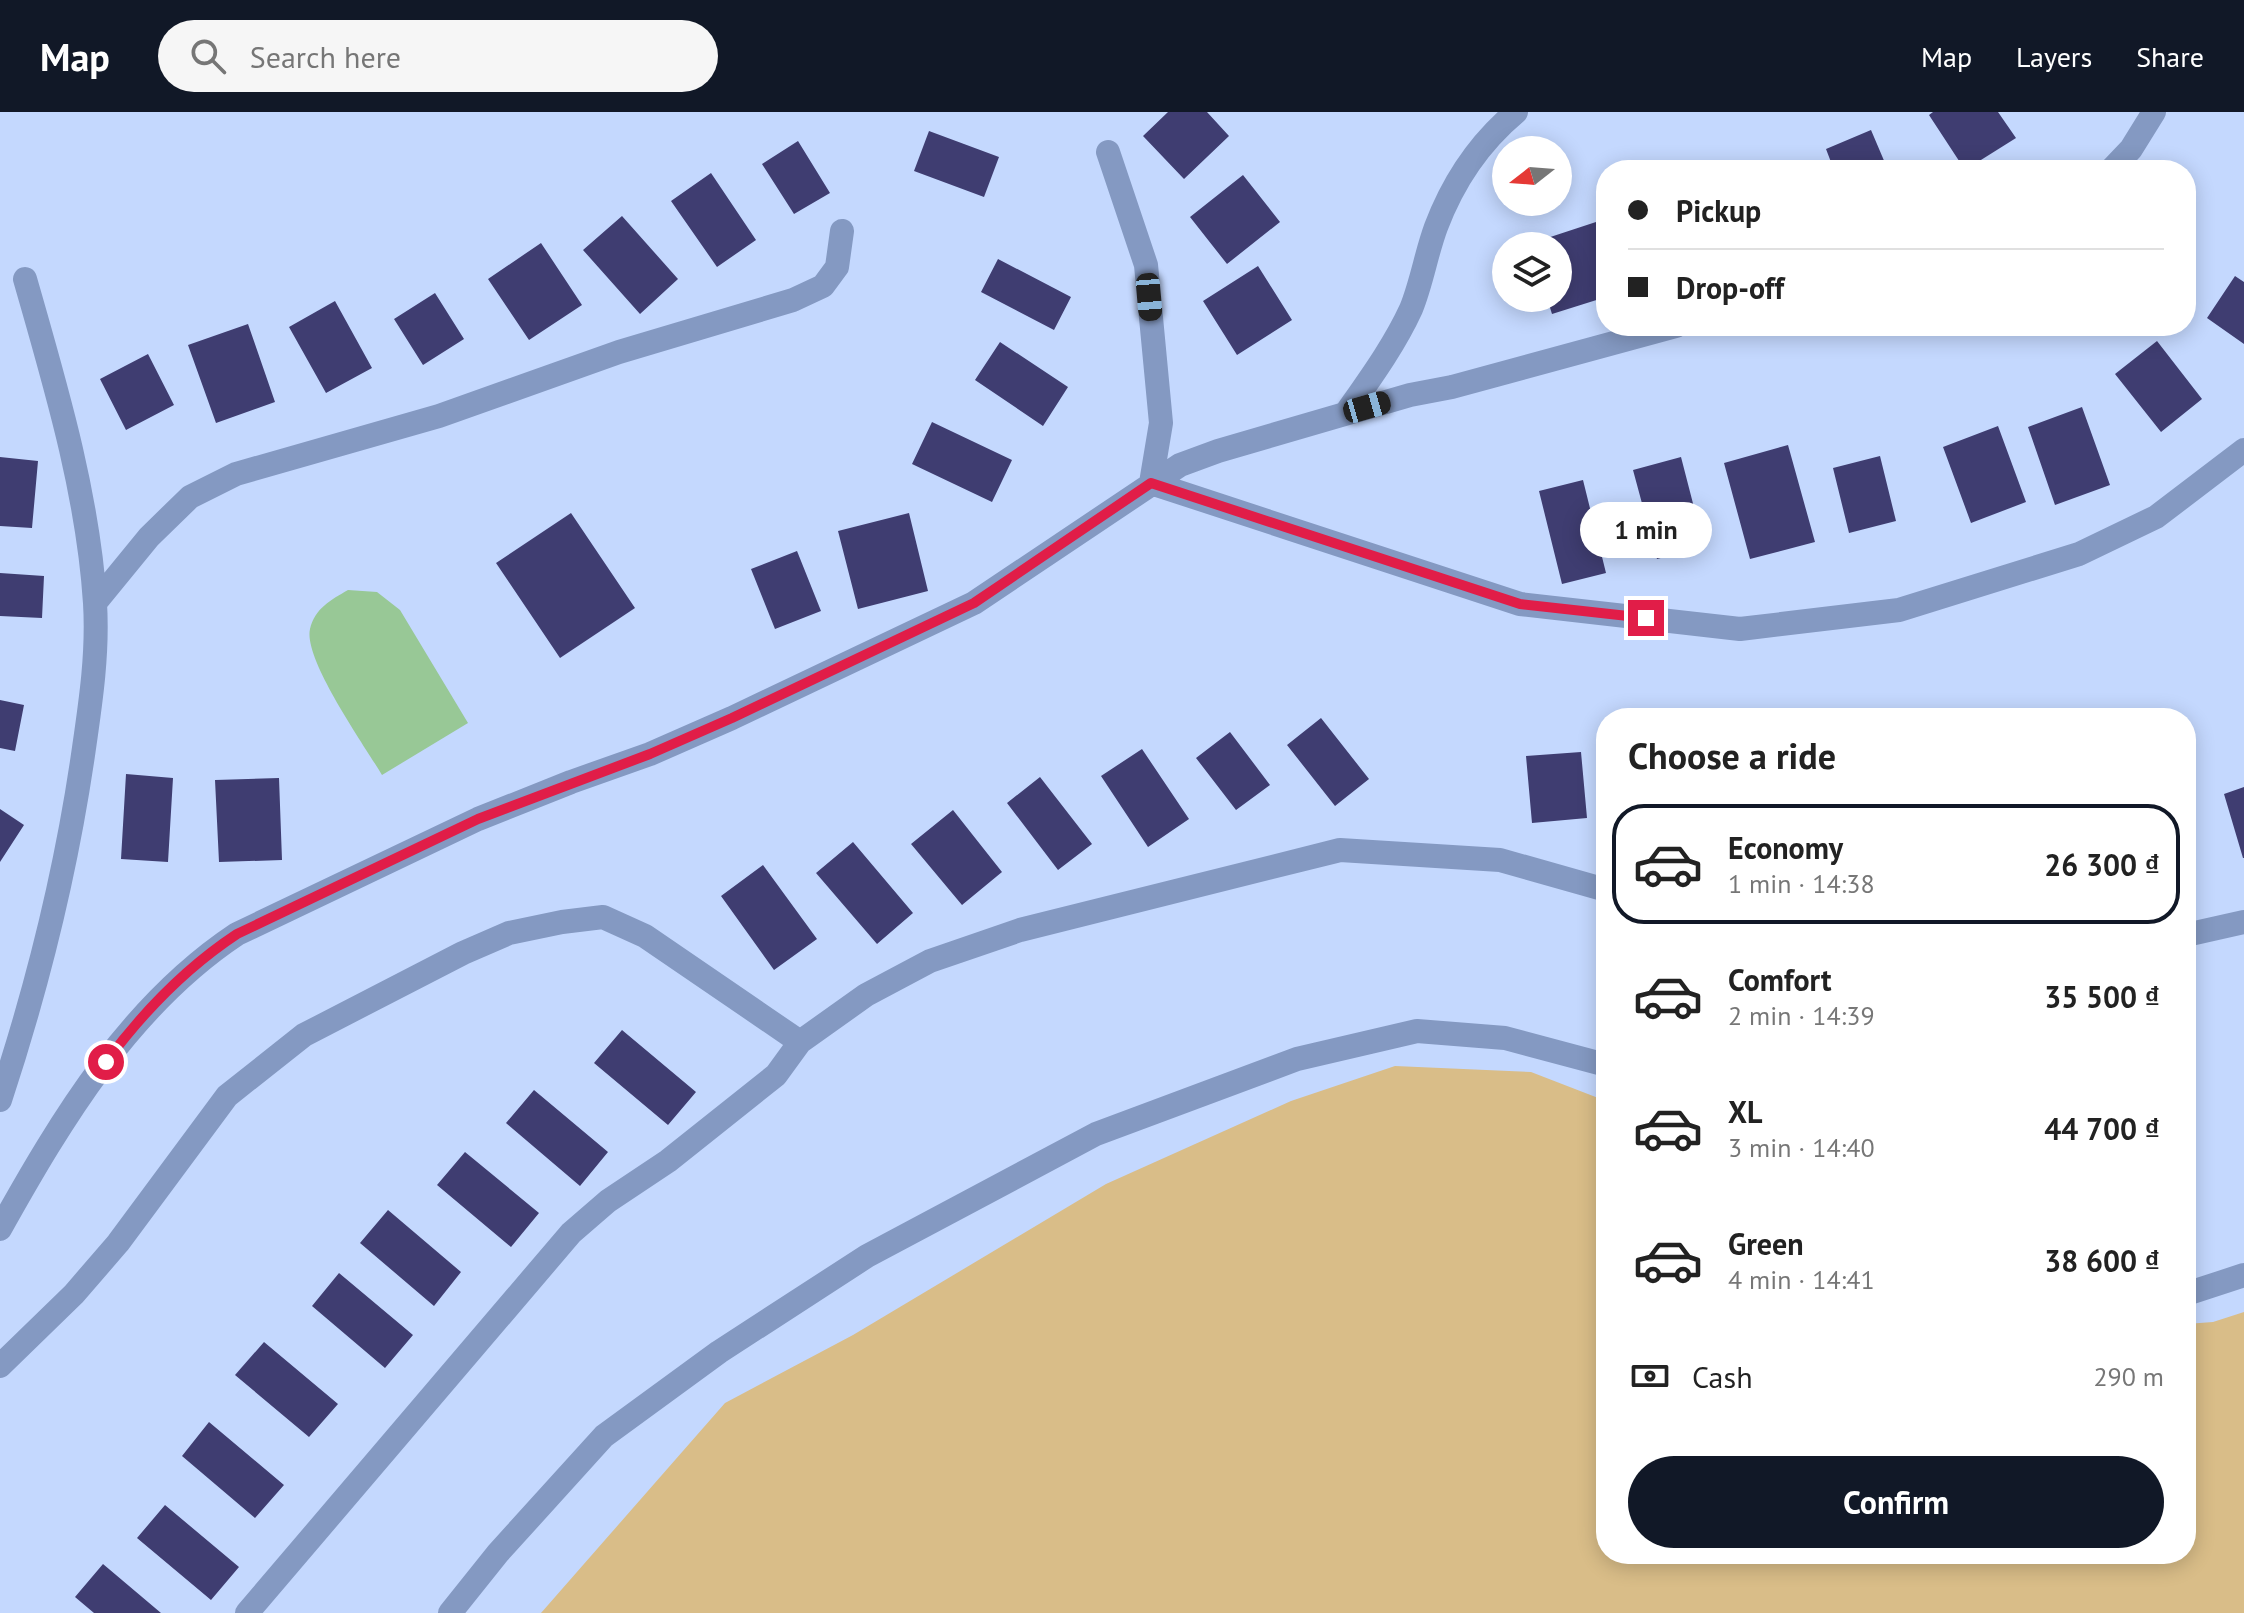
<!DOCTYPE html>
<html lang="en">
<head>
<meta charset="utf-8">
<style>
  body { margin:0; font-family:"PT Sans",sans-serif; background:#f6f6f6; color:#222; height:100vh; display:flex; flex-direction:column; font-size:30px; white-space:nowrap }
  * { box-sizing:border-box; margin:0 }
  p { font-size:26px; color:#767676 }
  .icon { flex:none; width:44px; height:44px; fill:none; stroke:currentColor; stroke-width:2; stroke-linecap:round; stroke-linejoin:round }
  .map { position:relative; flex:1; overflow:hidden }
  .sheet { position:absolute; left:1596px; top:596px; width:600px; height:856px; display:flex; flex-direction:column; background:#fff; border-radius:32px; box-shadow:0 4px 20px #0003 }
  .sheet>* { flex:none }
  .hud { position:absolute; left:1596px; top:48px; width:600px; height:176px; border-radius:32px; box-shadow:0 4px 20px #0003; display:grid; align-content:center; height:176px; padding:0 32px; background:#fff }
  .needle { width:52px; rotate:253deg }
  .controls { position:absolute; left:1492px; top:24px; display:grid; gap:16px }
  .controls a { display:grid; place-items:center; width:80px; height:80px; border-radius:50%; background:#fff; box-shadow:0 4px 20px #0003; font-size:40px }
  .end { position:absolute; width:36px; height:36px; margin:-18px; border:10px solid #e11d48; background:#fff; box-shadow:0 0 0 4px #fff }
  .from { border-radius:50% }
  .bubble { position:absolute; height:56px; border-radius:28px; background:#fff; box-shadow:0 4px 20px #0003; font-size:26px; font-weight:600; line-height:56px; text-align:center }
  .car { position:absolute; width:24px; height:48px; margin:-24px -12px; border-radius:10px; box-shadow:0 0 6px 2px #0007; background:linear-gradient(#222 24%,#8ab4d8 0 40%,#222 0 76%,#8ab4d8 0 86%,#222 0) }
  .hud b { display:flex; align-items:center; gap:28px; height:76px; font-size:30px }
  .hud b+b { border-top:2px solid #e0e0e0 }
  .hud i { width:20px; height:20px; background:#222 }
  ul { padding:0; list-style:none }
  li { display:flex; align-items:center; gap:24px; height:120px; margin:0 16px 12px; padding:0 16px; border:4px solid transparent; border-radius:32px }
  li div { flex:1 }
  li b { display:block; font-size:30px }
  li em { font-style:normal; font-weight:600 }
  li.selected { border-color:#111827 }
  li>.icon { width:72px; height:72px; stroke-width:1.5 }
  h2 { padding:0 32px; font-size:36px; line-height:96px }
  .pay { display:flex; align-items:center; gap:20px; height:88px; padding:0 32px; font-size:30px }
  .pay p { margin-inline-start:auto }
  .action { display:flex; gap:16px; margin-top:auto; padding:16px 32px }
  .action a { flex:1; height:92px; border-radius:48px; background:#111827; color:#fff; font-size:32px; font-weight:600; line-height:92px; text-align:center }
  header { display:flex; align-items:center; gap:48px; box-sizing:border-box; height:112px; padding:0 40px; background:#111827; color:#fff }
  header strong { font-size:38px }
  nav { display:flex; gap:44px; margin-inline-start:auto; font-size:28px }
  .search { width:560px; height:72px; background:#f6f6f6; display:flex; align-items:center; gap:20px; box-sizing:border-box; padding:0 28px; border-radius:44px; color:#767676; font-size:30px }
  .map>svg:first-child { display:block }
  .green { fill:#d9bd88 }
  .water { fill:#98c896 }
  .building { fill:#3f3d71 }
  .lines { fill:none; stroke-linecap:round; stroke-linejoin:round }
  .street { stroke:#8499c2; stroke-width:24 }
  .route { stroke:#e11d48; stroke-width:10 }
</style>
</head>
<body>
<header>
<strong>Map</strong>
<div class="search"><svg class="icon" aria-label="search" viewBox="0 0 24 24"><circle cx="10" cy="10" r="6"/><path d="M15 15l6 6"/></svg>Search here</div>
<nav><a>Map</a><a>Layers</a><a>Share</a></nav>
</header>
<div class="map">
<svg width="2244" height="1501" viewBox="0 0 2244 1501">
  <rect width="100%" height="100%" fill="#c4d8fe"/>
  <path class="green" d="M1395,954L1531,960L1606,989V1442H2186V1212L2213,1210L2244,1200V1501H541L725,1291L853,1223L1106,1072L1291,989Z"/>
  <path class="water" d="M348,478L377,480L400,498L468,611L382,663C365,634 303,547 310,517C315,496 331,488 348,478Z"/>
  <path class="building" d="M1168,0H1207L1229,24L1184,67L1143,24Z
    M1933,0H1998L2016,26L1965,58L1929,3Z
    M1871,18L1888,58H1834L1826,37Z
    M929,19L999,45L984,85L914,59Z
    M798,29L830,81L794,102L762,52Z
    M711,61L756,128L717,155L671,89Z
    M1243,63L1280,110L1227,152L1190,105Z
    M622,104L678,167L640,202L583,138Z
    M1599,109L1606,131V185L1552,202L1547,186H1558V134L1526,133Z
    M541,131L582,193L529,228L488,167Z
    M998,147L1071,185L1054,218L981,180Z
    M1258,154L1292,208L1237,243L1203,189Z
    M2235,164L2244,170V232L2207,206Z
    M435,181L464,227L423,253L394,207Z
    M335,189L372,256L326,281L289,215Z
    M248,212L275,290L216,311L188,233Z
    M2157,229L2202,287L2161,320L2115,262Z
    M1000,230L1068,275L1043,314L975,268Z
    M148,242L174,293L126,318L100,267Z
    M2082,295L2110,373L2055,393L2028,315Z
    M932,310L1012,348L992,390L912,352Z
    M1998,314L2026,390L1971,411L1943,335Z
    M1788,333L1815,430L1750,447L1724,351Z
    M1880,344L1896,409L1849,421L1833,356Z
    M0,345L38,349L32,416L0,414Z
    M1681,345L1704,434L1657,447L1633,358Z
    M1583,368L1606,461L1562,472L1539,379Z
    M571,401L635,496L560,546L496,451Z
    M909,401L928,479L858,497L838,419Z
    M797,439L821,499L775,517L751,457Z
    M0,461L44,464L42,506L0,504Z
    M0,588L24,593L15,639L0,636Z
    M1321,606L1369,667L1335,694L1287,633Z
    M1230,620L1270,673L1236,698L1196,646Z
    M1142,637L1189,707L1148,735L1101,664Z
    M1581,640L1587,706L1532,711L1526,644Z
    M126,662L173,666L168,750L121,747Z
    M1040,665L1092,732L1058,758L1007,691Z
    M279,666L282,748L219,750L215,668Z
    M2244,675V746H2243L2224,682Z
    M0,697L24,713L0,750Z
    M953,698L1002,760L962,793L911,732Z
    M853,730L913,801L877,832L816,761Z
    M763,753L817,827L774,858L721,784Z
    M622,918L696,980L668,1013L594,951Z
    M534,978L608,1040L580,1074L506,1011Z
    M465,1040L539,1101L511,1135L437,1073Z
    M388,1098L461,1160L434,1194L360,1131Z
    M339,1161L413,1223L385,1256L312,1194Z
    M264,1230L338,1292L309,1325L235,1263Z
    M209,1310L284,1373L255,1406L182,1344Z
    M165,1393L239,1455L211,1488L137,1426Z
    M103,1452L161,1501H94L75,1485Z"/>
  <g class="lines">
    <path class="street" d="M1108,40L1146,153L1161,311L1151,371L1520,492L1740,517L1899,498L2079,442L2156,405L2244,338
      M2111,58L2131,37L2154,0
      M1346,301C1369,268 1394,234 1411,197C1422,170 1426,142 1436,115C1453,70 1480,30 1516,0
      M95,491L149,425L190,385L236,362L439,304L619,240L793,188L823,174L837,155L842,119
      M2186,823L2244,810
      M0,988C38,873 67,756 84,636C91,588 98,540 95,491C88,381 55,272 25,167
      M0,1117C62,1006 130,893 237,822L478,707L571,670L650,642L732,606L974,491L1180,353L1218,339L1410,283L1452,275L1676,214
      M2186,1182L2244,1163
      M0,1254L74,1182L118,1131L227,984L304,923L463,841L509,821L562,810L603,805L645,824L800,930
      M247,1501L571,1121L608,1089L668,1049L776,963L800,930L866,883L930,849L1020,818L1340,738L1500,748L1606,778
      M450,1501L498,1441L604,1324L719,1240L867,1144L1096,1022L1297,947L1417,919L1505,926L1606,953"/>
  </g>
  <g class="lines">
    <path class="route" d="M106,950C143,900 184,857 237,822L478,707L650,642L732,606L974,491L1151,371L1520,492L1646,506"/>
  </g>
</svg>
<div class="controls">
<a><svg class="needle" viewBox="-14 -14 28 28"><path d="M0-13l5 13h-10z" fill="#e53935"/><path d="M0 13l5-13h-10z" fill="#767676"/></svg></a>
<a><svg class="icon" aria-label="layers" viewBox="0 0 24 24"><path d="M12 4l9 5-9 5-9-5zM3 14l9 5 9-5"/></svg></a>
</div>
<i class="end from" style="left:106px;top:950px"></i>
<i class="end" style="left:1646px;top:506px"></i>
<div class="bubble" style="left:1580px;top:390px;width:132px">1 min</div>
<i class="car" style="left:1149px;top:185px;rotate:175deg"></i>
<i class="car" style="left:1367px;top:295px;rotate:74deg"></i>
<div class="hud">
<b><i class="from"></i>Pickup</b>
<b><i></i>Drop-off</b>
</div>
<section class="sheet">
<h2>Choose a ride</h2>
<ul>
<li class="selected"><svg class="icon" aria-label="car" viewBox="0 0 24 24"><path d="M5 17H2v-5l4-1 3-4h7l3 4 3 1v5h-3M9 17h6M6 11h13"/><circle cx="7" cy="17" r="2"/><circle cx="17" cy="17" r="2"/></svg><div><b>Economy</b><p>1 min · 14:38</p></div><em>26 300 ₫</em></li>
<li><svg class="icon" aria-label="car" viewBox="0 0 24 24"><path d="M5 17H2v-5l4-1 3-4h7l3 4 3 1v5h-3M9 17h6M6 11h13"/><circle cx="7" cy="17" r="2"/><circle cx="17" cy="17" r="2"/></svg><div><b>Comfort</b><p>2 min · 14:39</p></div><em>35 500 ₫</em></li>
<li><svg class="icon" aria-label="car" viewBox="0 0 24 24"><path d="M5 17H2v-5l4-1 3-4h7l3 4 3 1v5h-3M9 17h6M6 11h13"/><circle cx="7" cy="17" r="2"/><circle cx="17" cy="17" r="2"/></svg><div><b>XL</b><p>3 min · 14:40</p></div><em>44 700 ₫</em></li>
<li><svg class="icon" aria-label="car" viewBox="0 0 24 24"><path d="M5 17H2v-5l4-1 3-4h7l3 4 3 1v5h-3M9 17h6M6 11h13"/><circle cx="7" cy="17" r="2"/><circle cx="17" cy="17" r="2"/></svg><div><b>Green</b><p>4 min · 14:41</p></div><em>38 600 ₫</em></li>
</ul>
<div class="pay"><svg class="icon" aria-label="cash" viewBox="0 0 24 24"><path d="M3 7h18v10H3z"/><circle cx="12" cy="12" r="2"/></svg>Cash<p>290 m</p></div>
<div class="action"><a>Confirm</a></div>
</section>
</div>
</body>
</html>
